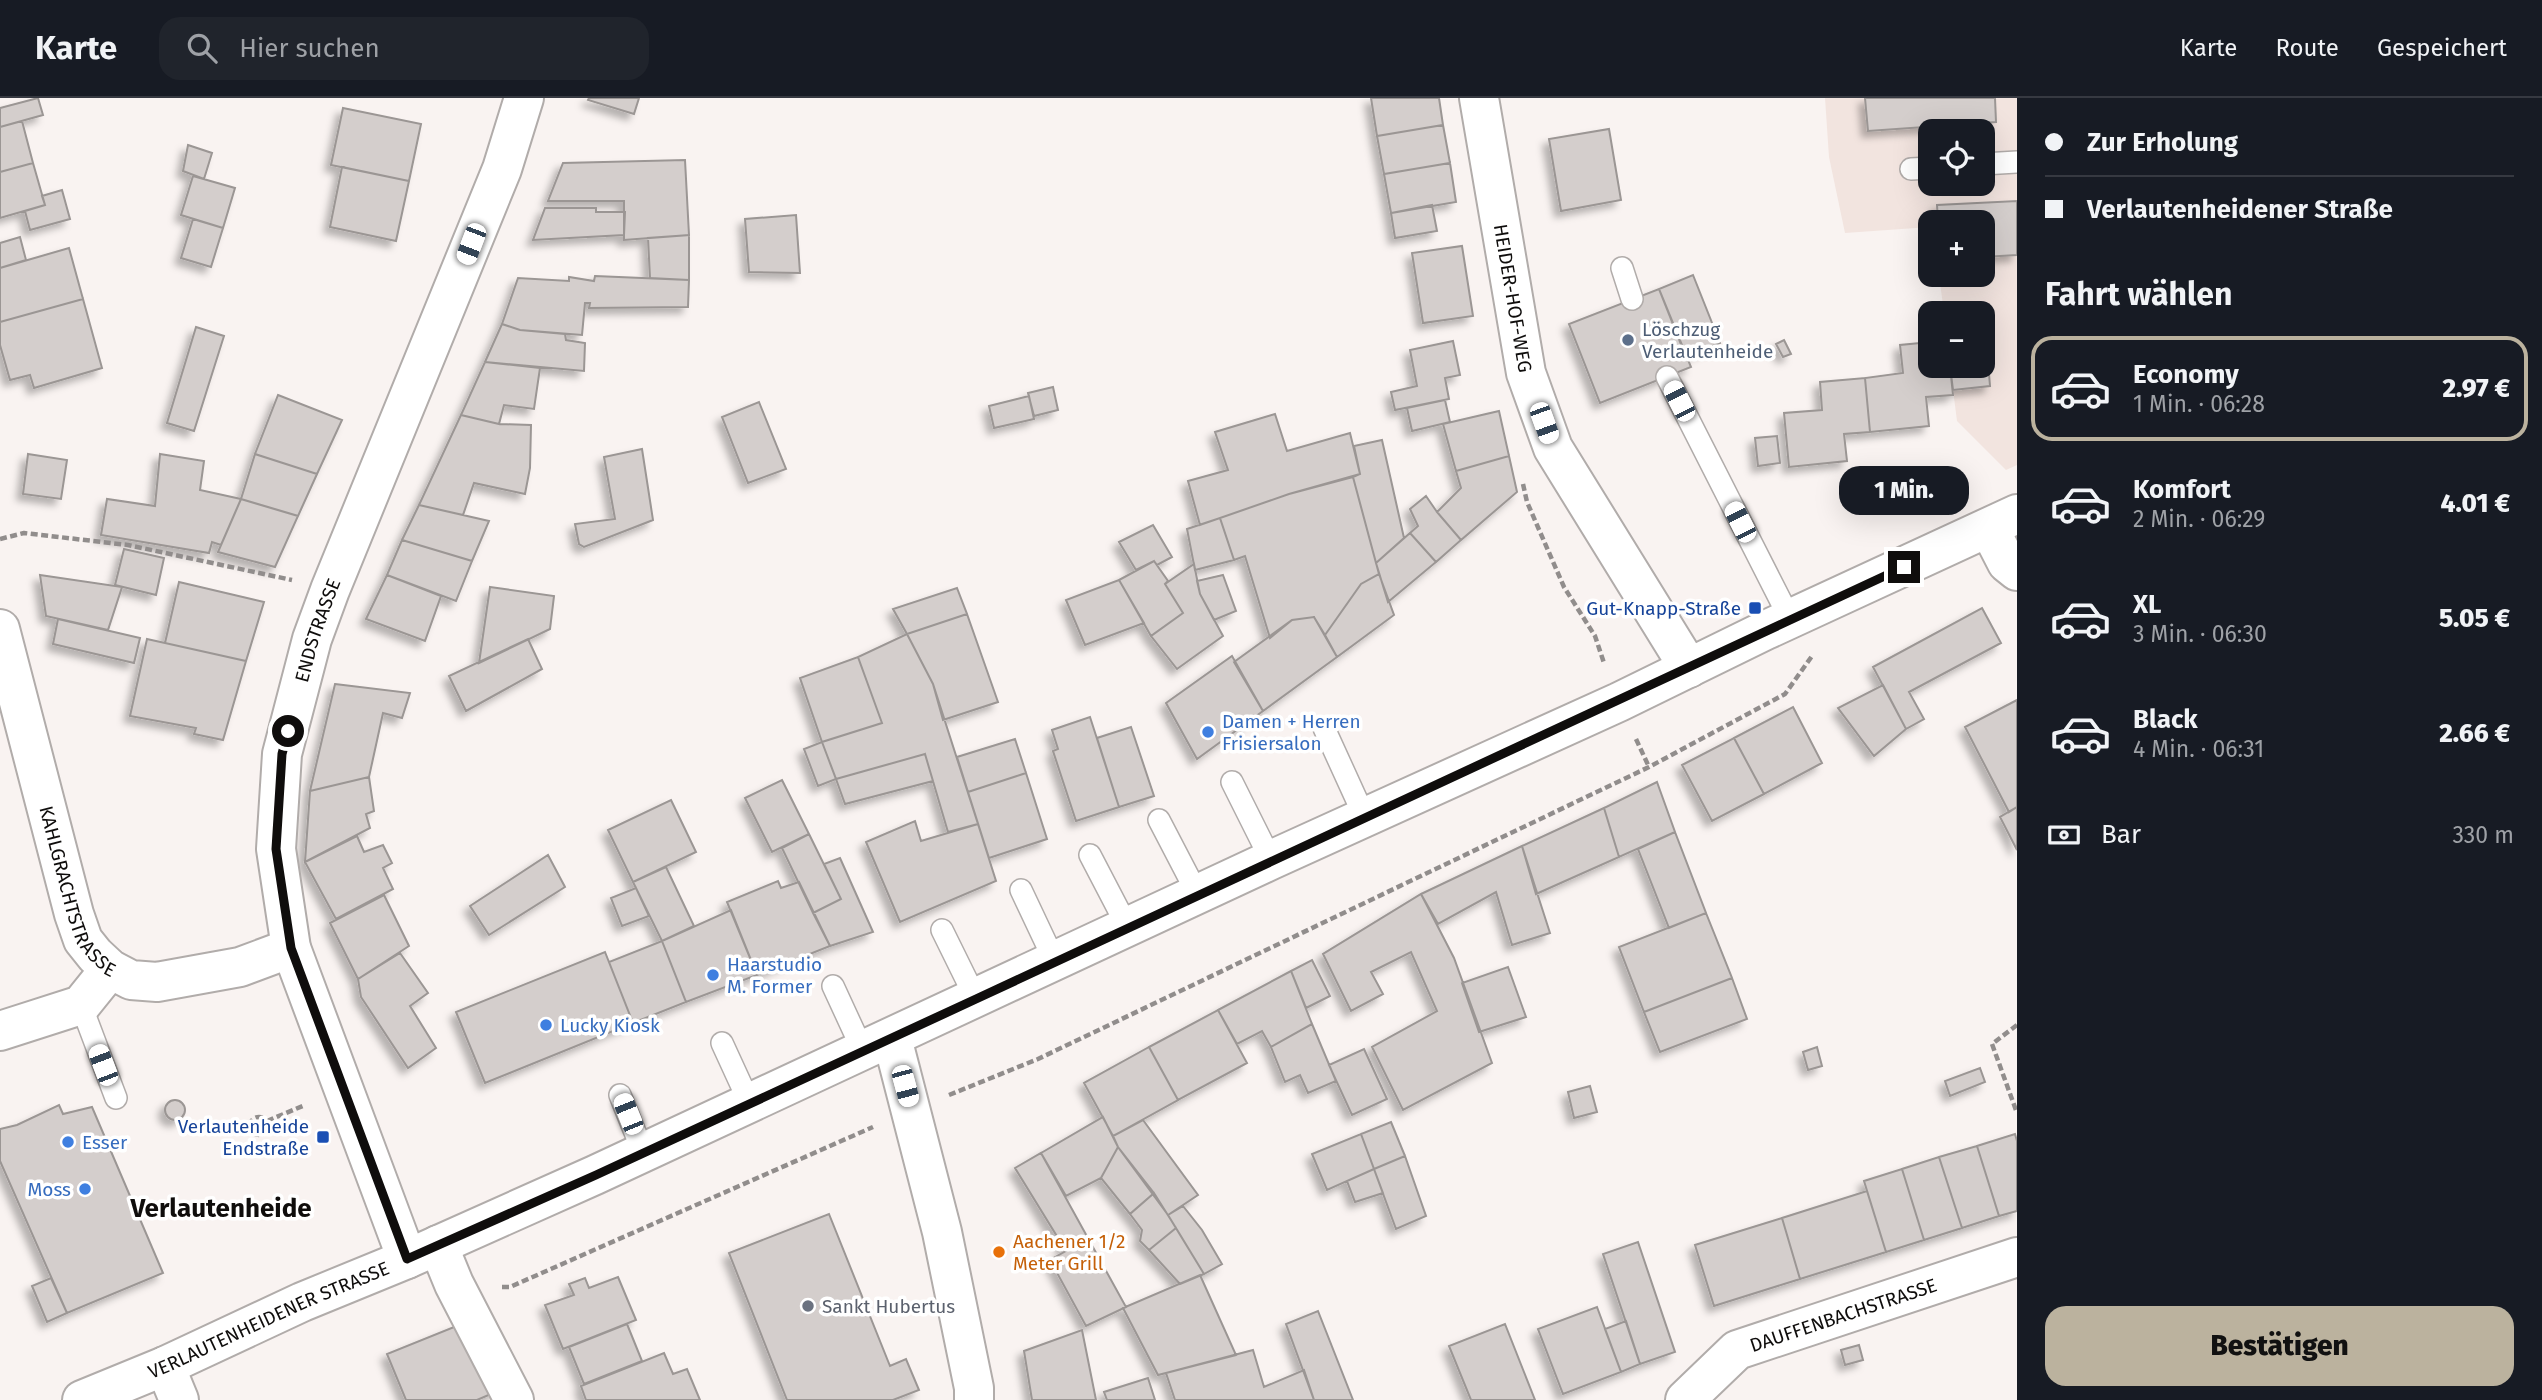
<!DOCTYPE html>
<html lang="de">
<head>
<meta charset="utf-8">
<style>
  body { margin:0; font-family:"Fira Sans",sans-serif; background:#20242c; color:#f1f3f6; height:100vh; display:flex; flex-direction:column; font-size:26px; white-space:nowrap }
  * { box-sizing:border-box; margin:0 }
  p { font-size:23px; color:#9ea1a6 }
  .icon { flex:none; width:38px; height:38px; fill:none; stroke:currentColor; stroke-width:2; stroke-linecap:round; stroke-linejoin:round }
  .map { position:relative; flex:1; overflow:hidden }
  .details { display:flex; flex-direction:column; background:#171b24; width:525px }
  .details>* { flex:none }
  .guide { display:grid; align-content:center; height:154px; padding:0 28px; background:#171b24 }
  .controls { position:absolute; left:1918px; top:21px; display:grid; gap:14px }
  .controls a { display:grid; place-items:center; width:77px; height:77px; border-radius:14px; background:#171b24; box-shadow:0 7px 28px #0002; font-size:35px }
  .end { position:absolute; width:32px; height:32px; margin:-16px; border:9px solid #0f0d0c; background:#fff; box-shadow:0 0 0 4px #fff }
  .from { border-radius:50% }
  .bubble { position:absolute; height:49px; border-radius:21px; background:#171b24; box-shadow:0 7px 28px #0002; font-size:23px; font-weight:800; line-height:49px; text-align:center }
  .car { position:absolute; width:21px; height:42px; margin:-21px -10px; border-radius:9px; box-shadow:0 0 5px 2px #0007; background:linear-gradient(#fff 24%,#345 0 40%,#fff 0 76%,#345 0 86%,#fff 0) }
  .guide b { display:flex; align-items:center; gap:24px; height:66px; font-size:26px }
  .guide b+b { border-top:2px solid #363941 }
  .guide i { width:18px; height:18px; background:#f1f3f6 }
  ul { padding:0; list-style:none }
  li { display:flex; align-items:center; gap:21px; height:105px; margin:0 14px 10px; padding:0 14px; border:4px solid transparent; border-radius:21px }
  li div { flex:1 }
  li b { display:block; font-size:26px }
  li em { font-style:normal; font-weight:800 }
  li.current { border-color:#bbb29e }
  li>.icon { width:63px; height:63px; stroke-width:1.5 }
  h2 { padding:0 28px; font-size:32px; line-height:84px }
  .pay { display:flex; align-items:center; gap:18px; height:77px; padding:0 28px; font-size:26px }
  .pay p { margin-inline-start:auto }
  .cta { display:flex; gap:14px; margin-top:auto; padding:14px 28px }
  .cta a { flex:1; height:80px; border-radius:21px; background:#bbb29e; color:#111; font-size:28px; font-weight:800; line-height:80px; text-align:center }
  header { display:flex; align-items:center; gap:42px; box-sizing:border-box; height:98px; padding:0 35px; background:#171b24; border-bottom:2px solid #363941 }
  header strong { font-size:33px }
  nav { display:flex; gap:38px; margin-inline-start:auto; font-size:24px }
  .search { width:490px; height:63px; background:#20242c; display:flex; align-items:center; gap:18px; box-sizing:border-box; padding:0 24px; border-radius:21px; color:#9ea1a6; font-size:26px }
  main { display:flex; flex:1; min-height:0 }
  .map>svg:first-child { display:block }
  .built { fill:#f2e4df; fill-rule:evenodd }
  .building { fill:#d4cecc; stroke:#9b9694; stroke-width:2; filter:url(#shadow) }
  .lines { fill:none; stroke-linecap:round; stroke-linejoin:round }
  .lane-casing { stroke:#b1acaa; stroke-width:24 }
  .street-casing { stroke:#b1acaa; stroke-width:42 }
  .secondary-casing { stroke:#b1acaa; stroke-width:42 }
  .path { stroke:#918d8c; stroke-width:4.5; stroke-dasharray:7 3.5; stroke-linecap:butt }
  .lane { stroke:#fff; stroke-width:21 }
  .street { stroke:#fff; stroke-width:38 }
  .secondary { stroke:#fff; stroke-width:38 }
  .route { stroke:#0f0d0c; stroke-width:9 }
  .service-dot { fill:#5c6f8a; stroke:#fff; stroke-width:2.5 }
  .transit-dot { fill:#1a4fb4; stroke:#fff; stroke-width:2.5 }
  .shop-dot { fill:#3f7fe0; stroke:#fff; stroke-width:2.5 }
  .food-dot { fill:#e8710a; stroke:#fff; stroke-width:2.5 }
  .worship-dot { fill:#6b7280; stroke:#fff; stroke-width:2.5 }
  .labels { text-anchor:middle; dominant-baseline:central; stroke-width:7; stroke-linejoin:round; paint-order:stroke }
  .street-label { font-size:19px; fill:#0f0d0c; stroke:#fff }
  .service-label { font-size:19px; fill:#4e5e75; stroke:#fff; text-anchor:start }
  .transit-label { font-size:19px; fill:#164399; stroke:#fff; text-anchor:end }
  .shop-label { font-size:19px; fill:#366cbe; stroke:#fff; text-anchor:start }
  .food-label { font-size:19px; fill:#c56008; stroke:#fff; text-anchor:start }
  .worship-label { font-size:19px; fill:#5b616d; stroke:#fff; text-anchor:start }
  .district-label { font-size:26px; font-weight:bold; fill:#0f0d0c; stroke:#fff }
</style>
</head>
<body>
<header>
<strong>Karte</strong>
<div class="search"><svg class="icon" aria-label="search" viewBox="0 0 24 24"><circle cx="10" cy="10" r="6"/><path d="M15 15l6 6"/></svg>Hier suchen</div>
<nav><a>Karte</a><a>Route</a><a>Gespeichert</a></nav>
</header>
<main>
<div class="map">
<svg width="2017" height="1302" viewBox="0 0 2017 1302">
  <defs>
    <filter id="shadow"><feDropShadow dx="-6" dy="6" stdDeviation="3.5" flood-color="#0004"/></filter>
  </defs>
  <rect width="100%" height="100%" fill="#f9f3f1"/>
  <path class="built" d="M1825,0H2017V367L2006,372L1957,323L1950,268H1983V215H1944L1939,177H1983V124H1930V129L1845,135L1829,59ZM1930,33H1983V86H1930Z"/>
  <path class="building" d="M38,0L43,17L0,29V10Z
    M589,0H639L634,16L588,2Z
    M1371,0H1439L1443,27L1377,38Z
    M1865,0H1995L1996,24L1868,33Z
    M343,10L421,26L409,83L331,67Z
    M22,23L33,65L0,74V29Z
    M1443,27L1450,65L1384,76L1377,38Z
    M1609,31L1621,102L1561,113L1549,41Z
    M188,47L212,55L204,81L183,73Z
    M685,62L689,137L624,142V103H548L563,65Z
    M33,65L45,107L0,120V74Z
    M1450,65L1456,104L1391,115L1384,76Z
    M342,69L409,83L396,143L330,129Z
    M193,78L235,90L223,130L181,117Z
    M62,92L70,121L30,132L25,113L45,107L42,98Z
    M2017,103V157L1983,159V124H1938L1937,107Z
    M1432,107L1437,133L1395,140L1391,115Z
    M545,110H596V114H625L624,137L533,142Z
    M796,117L800,175L749,174L745,121Z
    M193,121L223,130L211,169L181,160Z
    M689,137V182L650,180L648,140Z
    M20,139L26,162L0,170V145Z
    M1462,148L1473,218L1423,225L1412,155Z
    M69,150L83,201L0,224V170Z
    M1693,177L1720,245L1686,259L1659,191Z
    M595,178L689,182L688,209L589,210L590,205H585L582,237L520,232L502,226L518,180L569,183V179L594,183Z
    M1659,191L1691,269L1600,305L1569,226Z
    M83,201L102,270L34,290L30,277L10,282L0,247V224Z
    M502,226L520,232L565,236L566,242L585,245L584,273L485,264Z
    M196,229L224,238L194,333L167,325Z
    M1784,242L1791,256L1783,259L1776,246Z
    M1453,243L1460,277L1445,280L1449,301L1395,312L1391,294L1417,288L1410,252Z
    M1930,244V268H1950L1953,297L1926,299L1929,328L1870,334L1865,280L1903,275L1900,247Z
    M1987,251L1990,288L1953,292L1950,268H1983V252Z
    M485,264L540,270L534,311L504,307L499,326L461,317Z
    M1865,280L1870,334L1844,336L1847,363L1789,369L1784,315L1822,312L1820,284Z
    M1053,289L1058,312L1034,318L1028,295Z
    M278,297L342,322L317,376L255,356Z
    M1029,298L1034,321L994,330L989,308Z
    M1445,302L1450,324L1412,333L1407,310Z
    M759,304L786,371L748,385L722,319Z
    M1499,313L1509,358L1456,373L1443,326Z
    M1275,316L1287,353L1350,335L1360,376L1289,396L1200,427L1188,383L1228,372L1215,334Z
    M461,317L499,326L531,327L530,370L525,396L474,385L463,417L419,407Z
    M1777,338L1780,365L1758,368L1755,340Z
    M1382,342L1404,440L1376,465L1353,379L1360,376L1354,348Z
    M642,351L653,422L584,449L579,446L575,426L615,421L604,359Z
    M28,356L67,362L61,401L23,396Z
    M160,356L204,363L200,392L241,401L221,447L212,444L209,455L101,437L107,401L155,408Z
    M255,356L317,376L298,418L241,401Z
    M1509,358L1517,394L1461,442L1437,414L1461,390L1456,373Z
    M1353,379L1379,476L1361,486L1325,537L1314,519L1292,522L1270,540L1245,458L1234,462L1220,420L1289,396Z
    M1426,398L1437,414L1461,442L1436,464L1410,435L1418,428L1410,411Z
    M241,401L298,418L275,469L218,454Z
    M419,407L489,423L472,463L402,442Z
    M1220,420L1234,462L1195,472L1187,431Z
    M1153,427L1172,459L1157,467L1154,463L1136,472L1119,444Z
    M1410,435L1436,464L1388,504L1376,465Z
    M402,442L472,463L456,503L387,477Z
    M124,451L164,460L156,497L115,487Z
    M1154,463L1168,483L1165,486L1183,515L1151,538L1119,482Z
    M1194,466L1200,496L1223,538L1177,571L1151,538L1183,515L1165,486Z
    M1379,476L1394,517L1337,559L1325,537L1361,486Z
    M40,477L122,489L108,532L46,518Z
    M387,477L441,498L425,543L366,521Z
    M1223,477L1236,513L1214,522L1200,496L1197,483Z
    M1119,482L1144,525L1085,547L1066,502Z
    M179,484L264,504L246,563L165,545Z
    M490,489L554,498L550,531L479,565Z
    M957,490L967,516L907,536L893,511Z
    M1982,510L2001,545L1909,594L1924,621L1906,631L1873,569Z
    M967,516L998,604L943,622L933,586L907,536Z
    M1314,519L1337,559L1263,613L1234,564L1292,522Z
    M58,521L140,540L134,565L53,546Z
    M907,536L933,586L978,726L948,734L925,656L836,681L822,644L882,625L858,559Z
    M147,541L246,563L223,642L194,636L196,630L130,618Z
    M528,541L542,571L466,613L449,578Z
    M1232,558L1263,613L1197,661L1166,605Z
    M858,559L882,625L822,644L800,580Z
    M335,586L410,595L402,620L383,615L369,679L310,693Z
    M1883,587L1906,631L1874,658L1838,610Z
    M2017,602V709L2009,714L1965,629Z
    M1793,609L1822,665L1764,696L1734,640Z
    M1090,619L1119,709L1076,723L1053,653L1058,651L1052,632Z
    M1131,629L1154,698L1119,709L1097,640Z
    M1734,640L1764,696L1712,723L1682,667Z
    M1015,641L1026,675L968,694L957,659Z
    M822,644L836,681L818,688L804,651Z
    M925,656L933,683L845,706L836,681Z
    M1026,675L1047,741L989,760L968,694Z
    M369,679L374,713L366,716L370,730L305,764L310,693Z
    M782,682L809,736L772,754L745,700Z
    M1657,684L1675,734L1619,759L1604,710Z
    M671,702L696,754L633,784L608,732Z
    M2017,709V752L2000,719Z
    M1604,710L1619,759L1536,796L1522,748Z
    M915,723L921,743L978,726L996,783L900,824L866,744Z
    M1675,734L1706,815L1669,830L1638,751Z
    M809,736L841,801L813,815L782,750Z
    M357,738L364,754L383,747L392,765L383,770L393,791L336,821L305,764Z
    M1522,748L1550,835L1512,847L1496,794L1438,826L1421,796Z
    M548,757L565,789L489,837L470,808Z
    M840,760L873,834L830,848L813,815L841,801L824,766Z
    M666,769L694,828L662,843L633,784Z
    M778,783L781,790L799,784L830,848L757,877L727,804Z
    M636,790L649,818L622,828L611,800Z
    M1421,796L1454,860L1492,965L1403,1012L1372,949L1437,913L1411,854L1371,874L1383,896L1351,913L1323,856Z
    M384,797L409,848L358,881L330,825Z
    M731,812L757,877L686,904L662,843Z
    M1706,815L1732,880L1644,914L1619,849Z
    M662,843L686,904L633,925L609,864Z
    M605,854L633,925L485,985L456,914Z
    M400,855L428,895L410,908L436,950L408,970L361,899L358,881Z
    M1312,862L1330,898L1306,910L1291,873Z
    M1508,869L1526,919L1479,934L1462,885Z
    M1291,873L1312,926L1271,949L1262,933L1237,946L1218,912Z
    M1732,880L1747,921L1660,954L1644,914Z
    M1218,912L1247,965L1178,1002L1149,949Z
    M1312,926L1336,983L1308,995L1300,977L1285,984L1271,949Z
    M1149,949L1178,1002L1113,1038L1084,985Z
    M1817,949L1822,968L1808,972L1803,954Z
    M1364,951L1387,1001L1352,1017L1329,967Z
    M1980,970L1985,984L1950,998L1945,983Z
    M1590,988L1597,1014L1574,1020L1568,994Z
    M165 1012a10 10 0 1 1 20 0a10 10 0 1 1-20 0Z
    M59,1007L63,1016L92,1009L163,1175L67,1215L0,1063V1031L17,1027Z
    M1103,1019L1118,1049L1101,1080L1066,1098L1041,1055Z
    M1143,1022L1198,1097L1168,1117L1118,1049L1113,1038Z
    M1391,1024L1405,1058L1374,1071L1361,1036Z
    M1361,1036L1374,1071L1327,1092L1312,1056Z
    M2015,1036L2017,1043V1113L1999,1118L1977,1048Z
    M1977,1048L1999,1118L1962,1130L1939,1059Z
    M1118,1049L1154,1095L1130,1116L1101,1080Z
    M1041,1055L1126,1209L1086,1228L1050,1162L1066,1153L1015,1070Z
    M1405,1058L1426,1118L1396,1131L1374,1071Z
    M1939,1059L1962,1130L1924,1142L1902,1071Z
    M1374,1071L1383,1095L1355,1104L1347,1083Z
    M1902,1071L1924,1142L1886,1154L1864,1083Z
    M1867,1093L1886,1154L1800,1181L1782,1120Z
    M1154,1095L1176,1130L1149,1152L1140,1143L1142,1132L1130,1116Z
    M1183,1108L1202,1132L1222,1166L1204,1176L1168,1117Z
    M829,1116L890,1268L906,1261L919,1292L893,1302H787L729,1155Z
    M1782,1120L1800,1181L1714,1208L1695,1147Z
    M1176,1130L1204,1176L1180,1186L1149,1152Z
    M1638,1144L1675,1254L1640,1266L1603,1156Z
    M1200,1177L1236,1257L1158,1277L1123,1210Z
    M618,1179L636,1222L563,1251L545,1207L574,1197L569,1186L585,1180L589,1190Z
    M51,1180L67,1215L47,1224L32,1188Z
    M1597,1209L1621,1274L1563,1296L1538,1231Z
    M1318,1213L1353,1302H1314L1286,1226Z
    M1626,1223L1640,1266L1621,1274L1605,1231Z
    M627,1226L642,1263L584,1286L569,1249Z
    M1505,1226L1535,1302H1471L1449,1248Z
    M459,1227L498,1293L477,1302H406L387,1256Z
    M1082,1232L1096,1302H1032L1024,1253Z
    M1859,1247L1863,1262L1845,1267L1841,1252Z
    M1253,1252L1264,1289L1304,1272L1314,1302H1175L1166,1275Z
    M664,1255L673,1276L687,1271L700,1302H586L581,1288Z
    M1148,1280L1155,1302H1107L1104,1294Z"/>
  <g class="lines">
    <defs>
      <path id="lane" d="M1983,66L2017,64
        M1911,71L1930,70
        M1622,170L1632,201
        M1667,279L1790,521
        M1324,630L1365,720
        M1232,684L1271,762
        M1159,722L1198,797
        M1090,757L1128,830
        M1021,792L1055,864
        M942,832L976,901
        M833,888L863,953
        M81,907L116,1000
        M722,945L750,1006
        M620,997L643,1054"/>
      <g id="street">
        <path id="s1" d="M1479,0L1526,275L1553,350L1689,570"/>
        <path d="M1989,430L2007,465L2017,473"/>
        <path id="s2" d="M0,531L74,816L83,842L95,857L110,871L131,882L157,884L240,869L291,850"/>
        <path d="M0,933L81,907L110,871"/>
        <path d="M892,940L942,1134L974,1290V1302"/>
        <path d="M438,1147L454,1186L514,1302"/>
        <path d="M165,1268L179,1302"/>
        <path id="s3" d="M1685,1302L1737,1252L2017,1159"/>
      </g>
      <g id="secondary">
        <path id="s4" d="M407,1161L291,850L276,751L282,656L312,541L330,492L502,71L524,0"/>
        <path id="s5" d="M82,1302L165,1268L302,1204L407,1161L595,1077L1271,762L1619,604L1766,532L2017,416"/>
      </g>
    </defs>
    <use href="#lane" class="lane-casing"/>
    <use href="#street" class="street-casing"/>
    <use href="#secondary" class="secondary-casing"/>
    <path class="path" d="M1523,386L1527,404L1564,489L1595,538L1604,565
      M0,441L24,435L128,447L292,482
      M1636,641L1649,669
      M2017,927L1992,946L2017,1015
      M949,997L1038,961L1649,669L1785,596L1812,558
      M250 1028a9 9 0 1 1 18 0a9 9 0 1 1-18 0Z
      M267,1023L305,1007
      M236,1036L250,1030
      M502,1189H510L873,1029"/>
    <use href="#lane" class="lane"/>
    <use href="#street" class="street"/>
    <use href="#secondary" class="secondary"/>
  </g>
  <g class="lines">
    <path class="route" d="M288,633L282,656L276,751L291,850L407,1161L596,1077L976,901L1904,469"/>
  </g>
  <circle class="service-dot" cx="1628" cy="242" r="7"/>
  <g class="transit-dot">
    <rect x="1748" y="503" width="14" height="14" rx="3.5"/>
    <rect x="316" y="1032" width="14" height="14" rx="3.5"/>
  </g>
  <g class="shop-dot">
    <circle cx="1208" cy="634" r="7"/>
    <circle cx="713" cy="877" r="7"/>
    <circle cx="546" cy="927" r="7"/>
    <circle cx="68" cy="1044" r="7"/>
    <circle cx="85" cy="1091" r="7"/>
  </g>
  <circle class="food-dot" cx="999" cy="1154" r="7"/>
  <circle class="worship-dot" cx="808" cy="1208" r="7"/>
  <g class="labels">
    <g class="street-label">
      <text stroke="none"><textPath href="#s1" startOffset="203">HEIDER-HOF-WEG</textPath></text>
      <text stroke="none"><textPath href="#s4" startOffset="656">ENDSTRASSE</textPath></text>
      <text stroke="none"><textPath href="#s2" startOffset="275">KAHLGRACHTSTRASSE</textPath></text>
      <text stroke="none"><textPath href="#s3" startOffset="184">DAUFFENBACHSTRASSE</textPath></text>
      <text stroke="none"><textPath href="#s5" startOffset="203">VERLAUTENHEIDENER STRASSE</textPath></text>
    </g>
    <g class="service-label">
      <text x="1642" y="231">Löschzug<tspan x="1642" dy="22">Verlautenheide</tspan></text>
    </g>
    <g class="transit-label">
      <text x="1741" y="510">Gut-Knapp-Straße</text>
      <text x="309" y="1028">Verlautenheide<tspan x="309" dy="22">Endstraße</tspan></text>
    </g>
    <g class="shop-label">
      <text x="1222" y="623">Damen + Herren<tspan x="1222" dy="22">Frisiersalon</tspan></text>
      <text x="727" y="866">Haarstudio<tspan x="727" dy="22">M. Former</tspan></text>
      <text x="560" y="927">Lucky Kiosk</text>
      <text x="82" y="1044">Esser</text>
      <text x="71" y="1091" text-anchor="end">Moss</text>
    </g>
    <g class="food-label">
      <text x="1013" y="1143">Aachener 1/2<tspan x="1013" dy="22">Meter Grill</tspan></text>
    </g>
    <g class="worship-label">
      <text x="822" y="1208">Sankt Hubertus</text>
    </g>
    <g class="district-label">
      <text x="221" y="1110">Verlautenheide</text>
    </g>
  </g>
</svg>
<div class="controls">
<a><svg class="icon" aria-label="locate" viewBox="0 0 24 24"><circle cx="12" cy="12" r="6"/><path d="M12 2v4M12 18v4M2 12h4M18 12h4"/></svg></a>
<a>+</a>
<a>−</a>
</div>
<i class="end from" style="left:288px;top:633px"></i>
<i class="end" style="left:1904px;top:469px"></i>
<div class="bubble" style="left:1839px;top:368px;width:130px">1 Min.</div>
<i class="car" style="left:471px;top:146px;rotate:201deg"></i>
<i class="car" style="left:1679px;top:303px;rotate:333deg"></i>
<i class="car" style="left:1544px;top:325px;rotate:160deg"></i>
<i class="car" style="left:1740px;top:424px;rotate:333deg"></i>
<i class="car" style="left:103px;top:967px;rotate:339deg"></i>
<i class="car" style="left:905px;top:988px;rotate:165deg"></i>
<i class="car" style="left:628px;top:1016px;rotate:338deg"></i>
</div>
<section class="details">
<div class="guide">
<b><i class="from"></i>Zur Erholung</b>
<b><i></i>Verlautenheidener Straße</b>
</div>
<h2>Fahrt wählen</h2>
<ul>
<li class="current"><svg class="icon" aria-label="car" viewBox="0 0 24 24"><path d="M5 17H2v-5l4-1 3-4h7l3 4 3 1v5h-3M9 17h6M6 11h13"/><circle cx="7" cy="17" r="2"/><circle cx="17" cy="17" r="2"/></svg><div><b>Economy</b><p>1 Min. · 06:28</p></div><em>2.97 €</em></li>
<li><svg class="icon" aria-label="car" viewBox="0 0 24 24"><path d="M5 17H2v-5l4-1 3-4h7l3 4 3 1v5h-3M9 17h6M6 11h13"/><circle cx="7" cy="17" r="2"/><circle cx="17" cy="17" r="2"/></svg><div><b>Komfort</b><p>2 Min. · 06:29</p></div><em>4.01 €</em></li>
<li><svg class="icon" aria-label="car" viewBox="0 0 24 24"><path d="M5 17H2v-5l4-1 3-4h7l3 4 3 1v5h-3M9 17h6M6 11h13"/><circle cx="7" cy="17" r="2"/><circle cx="17" cy="17" r="2"/></svg><div><b>XL</b><p>3 Min. · 06:30</p></div><em>5.05 €</em></li>
<li><svg class="icon" aria-label="car" viewBox="0 0 24 24"><path d="M5 17H2v-5l4-1 3-4h7l3 4 3 1v5h-3M9 17h6M6 11h13"/><circle cx="7" cy="17" r="2"/><circle cx="17" cy="17" r="2"/></svg><div><b>Black</b><p>4 Min. · 06:31</p></div><em>2.66 €</em></li>
</ul>
<div class="pay"><svg class="icon" aria-label="cash" viewBox="0 0 24 24"><path d="M3 7h18v10H3z"/><circle cx="12" cy="12" r="2"/></svg>Bar<p>330 m</p></div>
<div class="cta"><a>Bestätigen</a></div>
</section>
</main>
</body>
</html>
